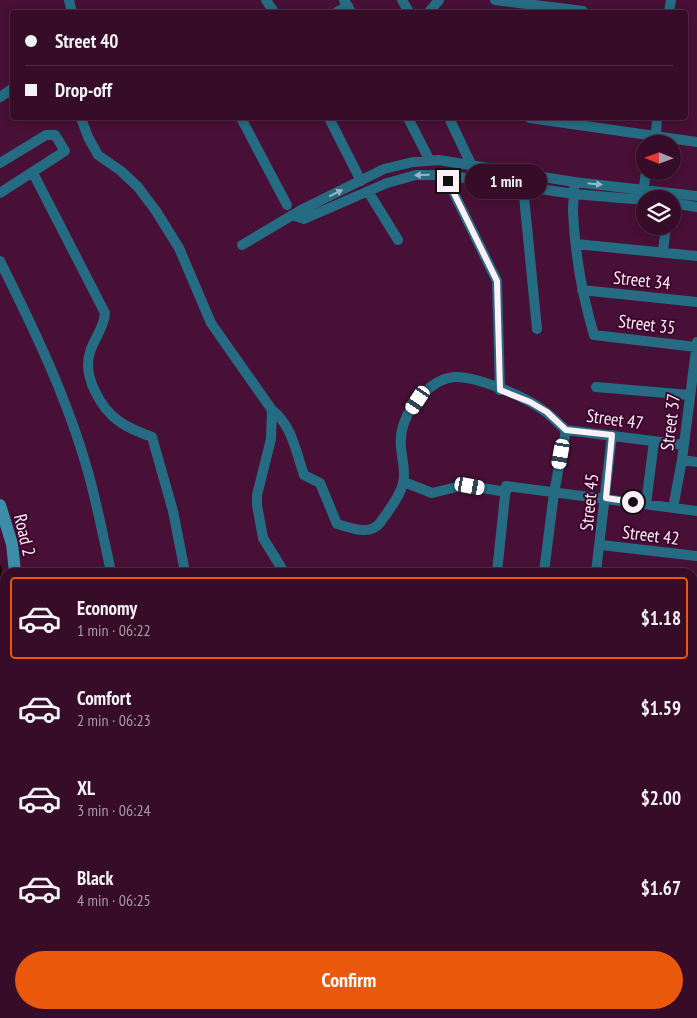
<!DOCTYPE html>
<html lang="en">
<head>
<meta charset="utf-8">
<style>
  body { margin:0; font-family:"PT Sans Narrow",sans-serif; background:#411a34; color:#f1f3f6; height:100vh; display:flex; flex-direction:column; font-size:19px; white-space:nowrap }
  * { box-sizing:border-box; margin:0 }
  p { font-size:16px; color:#aa9ba8 }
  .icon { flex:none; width:28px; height:28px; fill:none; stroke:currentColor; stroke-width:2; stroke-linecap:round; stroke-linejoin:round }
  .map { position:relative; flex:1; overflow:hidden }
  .panel { position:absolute; left:0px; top:568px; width:698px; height:451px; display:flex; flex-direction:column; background:#360c28; border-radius:15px 15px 0 0; box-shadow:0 2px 8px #0003,0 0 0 1px #502c45 }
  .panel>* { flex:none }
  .top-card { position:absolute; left:10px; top:10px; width:678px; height:110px; border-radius:5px; box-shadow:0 2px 8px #0003,0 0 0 1px #502c45; display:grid; align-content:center; height:110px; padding:0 15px; background:#360c28 }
  .needle { width:32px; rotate:271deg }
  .controls { position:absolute; left:636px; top:135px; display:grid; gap:10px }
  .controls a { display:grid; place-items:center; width:45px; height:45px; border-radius:50%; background:#360c28; box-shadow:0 2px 8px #0003,0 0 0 1px #502c45; font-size:25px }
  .end { position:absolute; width:22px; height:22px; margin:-11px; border:6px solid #fff0f8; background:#111; box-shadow:0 0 0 2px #111 }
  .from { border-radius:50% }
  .bubble { position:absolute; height:35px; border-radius:18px; background:#360c28; box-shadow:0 2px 8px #0003,0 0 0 1px #502c45; font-size:16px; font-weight:800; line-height:35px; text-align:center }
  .car { position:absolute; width:15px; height:30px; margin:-15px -8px; border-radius:6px; box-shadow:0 0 4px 1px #0007; background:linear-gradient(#fff 24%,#345 0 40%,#fff 0 76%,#345 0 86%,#fff 0) }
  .top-card b { display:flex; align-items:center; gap:18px; height:48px; font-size:19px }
  .top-card b+b { border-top:1px solid #502c45 }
  .top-card i { width:12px; height:12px; background:#f1f3f6 }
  ul { padding:9px 0 0; list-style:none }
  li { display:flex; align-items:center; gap:15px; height:82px; margin:0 10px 8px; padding:0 5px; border:2px solid transparent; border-radius:5px }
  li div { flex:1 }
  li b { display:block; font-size:19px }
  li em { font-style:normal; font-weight:800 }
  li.current { border-color:#ea580c }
  li>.icon { width:45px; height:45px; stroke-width:1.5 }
  .cta { display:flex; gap:10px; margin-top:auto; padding:10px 15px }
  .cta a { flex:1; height:58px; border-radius:30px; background:#ea580c; color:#fff; font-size:20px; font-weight:800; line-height:58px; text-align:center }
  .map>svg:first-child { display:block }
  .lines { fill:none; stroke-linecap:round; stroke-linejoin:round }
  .stream { stroke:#121002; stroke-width:2.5 }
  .building { fill:#7c155e }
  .street { stroke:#256c83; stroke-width:10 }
  .secondary { stroke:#3c8ea8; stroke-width:12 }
  .oneway { fill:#9db5c3 }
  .route { stroke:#fff0f8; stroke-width:6 }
  .labels { text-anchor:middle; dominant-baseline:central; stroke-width:4; stroke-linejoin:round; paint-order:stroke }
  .street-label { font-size:18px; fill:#fff0f8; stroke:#3d052c }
</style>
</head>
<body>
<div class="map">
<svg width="697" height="1018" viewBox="0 0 697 1018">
  <rect width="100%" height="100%" fill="#481036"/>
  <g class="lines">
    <path class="stream" d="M0,566L3,599L0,628
      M0,900L5,925
      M23,1014V1018"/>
  </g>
  <path class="building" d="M554,1014H564L563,1018H554Z"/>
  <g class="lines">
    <path class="street" d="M69,0L72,12
      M266,0L274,12
      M344,0L351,12
      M402,0L409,12
      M495,0L583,11
      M337,12L348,6
      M429,12L439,0
      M669,12L671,0
      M0,97L12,89
      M81,118L88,137L98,155L121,171L138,187L156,211L179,248L211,323L272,410L271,439L257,495V505L263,538L284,572
      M241,118L287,205
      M329,118L361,181
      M408,118L430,161
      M449,118L471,164
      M530,118L697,142
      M650,144L656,136L657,118
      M0,163L46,135H55L65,151L0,193
      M33,173L105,313C104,328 94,339 90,352C82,376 101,409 120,422C130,429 141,433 152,437L173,511L185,572
      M445,175L497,281L500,390
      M523,186L537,329
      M574,188C574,196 573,204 573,212C575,253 582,295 594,335L696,347
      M369,193L398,240
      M643,195L646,171
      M672,203L697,207
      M292,215L304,219L387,183L416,175H445L574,194L645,200
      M576,244L697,256
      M242,245L301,210L384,169L413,162L439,160L574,182L697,196
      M663,251L666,226
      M0,261C36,333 72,408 92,487C99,515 105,544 111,572
      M582,290L697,302
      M596,387L690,395
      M272,410C292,425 296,452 304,475L320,483L337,524C352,528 369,536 380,523C388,511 400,497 403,483C408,466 395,447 404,423C411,403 433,378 455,377C476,376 523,396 540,408C550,414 558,423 566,430
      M682,460L697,462
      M404,482L432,493L465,485L506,492
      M646,504L654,441
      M673,508L682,460L697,342
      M601,545L697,556
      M497,572L506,486L697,511
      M544,572L554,493L566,430L684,445
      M596,572L612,435
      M692,604H697
      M692,649L697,650
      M0,698L5,699
      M692,698H697
      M692,882L697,883
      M692,927H697
      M95,1014L96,1018
      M171,1014L172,1018
      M389,1014V1018
      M452,1014L453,1018
      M479,1014L481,1018
      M603,1018L604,1014
      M655,1018V1014"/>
    <path class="secondary" d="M0,505L12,544L15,572
      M0,678L5,665
      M0,840L5,865
      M34,1014L35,1018
      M414,1014V1018
      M427,1014V1018"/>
  </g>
  <defs><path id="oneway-solid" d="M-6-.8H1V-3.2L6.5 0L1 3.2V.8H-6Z" transform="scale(1.25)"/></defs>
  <g class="oneway">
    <use href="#oneway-solid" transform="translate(422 175) rotate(178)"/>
    <use href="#oneway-solid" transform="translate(595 184) rotate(6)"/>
    <use href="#oneway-solid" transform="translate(336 193) rotate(-26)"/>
  </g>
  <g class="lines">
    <path class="route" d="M448,181L497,281L500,390L530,402L547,412L566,430L612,435L606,498L633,502"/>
  </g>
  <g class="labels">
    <g class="street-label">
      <text transform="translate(642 280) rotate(6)">Street 34</text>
      <text transform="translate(647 324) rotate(7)">Street 35</text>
      <text transform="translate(615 419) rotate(8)">Street 47</text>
      <text transform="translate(670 422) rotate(-83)">Street 37</text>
      <text transform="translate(589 502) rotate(-84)">Street 45</text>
      <text transform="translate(25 535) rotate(77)">Road 2</text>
      <text transform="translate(651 535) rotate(7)">Street 42</text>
    </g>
  </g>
</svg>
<div class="controls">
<a><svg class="needle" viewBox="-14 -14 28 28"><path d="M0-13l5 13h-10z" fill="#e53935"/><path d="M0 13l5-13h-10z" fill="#aa9ba8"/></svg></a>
<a><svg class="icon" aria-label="layers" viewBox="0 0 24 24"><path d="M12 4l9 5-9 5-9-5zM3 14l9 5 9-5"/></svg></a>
</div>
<i class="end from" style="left:633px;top:502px"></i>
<i class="end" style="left:448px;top:181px"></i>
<div class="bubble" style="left:465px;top:164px;width:82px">1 min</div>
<i class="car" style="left:418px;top:400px;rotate:214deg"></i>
<i class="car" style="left:561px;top:454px;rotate:190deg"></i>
<i class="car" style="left:470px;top:486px;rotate:100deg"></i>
<div class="top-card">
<b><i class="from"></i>Street 40</b>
<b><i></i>Drop-off</b>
</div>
<section class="panel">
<ul>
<li class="current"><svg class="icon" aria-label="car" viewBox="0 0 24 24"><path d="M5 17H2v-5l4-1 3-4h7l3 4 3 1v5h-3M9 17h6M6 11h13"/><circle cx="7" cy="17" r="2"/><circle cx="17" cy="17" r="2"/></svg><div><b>Economy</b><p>1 min · 06:22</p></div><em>$1.18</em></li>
<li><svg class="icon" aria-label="car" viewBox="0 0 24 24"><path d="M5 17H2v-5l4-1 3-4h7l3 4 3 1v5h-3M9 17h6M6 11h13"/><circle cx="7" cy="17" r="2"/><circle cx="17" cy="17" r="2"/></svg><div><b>Comfort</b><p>2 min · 06:23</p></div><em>$1.59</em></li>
<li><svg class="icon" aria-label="car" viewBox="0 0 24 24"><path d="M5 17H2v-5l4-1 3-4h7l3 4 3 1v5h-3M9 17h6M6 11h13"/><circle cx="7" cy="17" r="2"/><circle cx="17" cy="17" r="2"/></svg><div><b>XL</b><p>3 min · 06:24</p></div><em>$2.00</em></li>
<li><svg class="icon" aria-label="car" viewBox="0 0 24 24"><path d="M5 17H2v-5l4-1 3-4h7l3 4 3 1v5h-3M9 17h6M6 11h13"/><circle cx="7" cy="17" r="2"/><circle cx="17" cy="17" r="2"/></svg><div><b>Black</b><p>4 min · 06:25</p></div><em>$1.67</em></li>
</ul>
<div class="cta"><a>Confirm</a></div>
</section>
</div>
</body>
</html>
